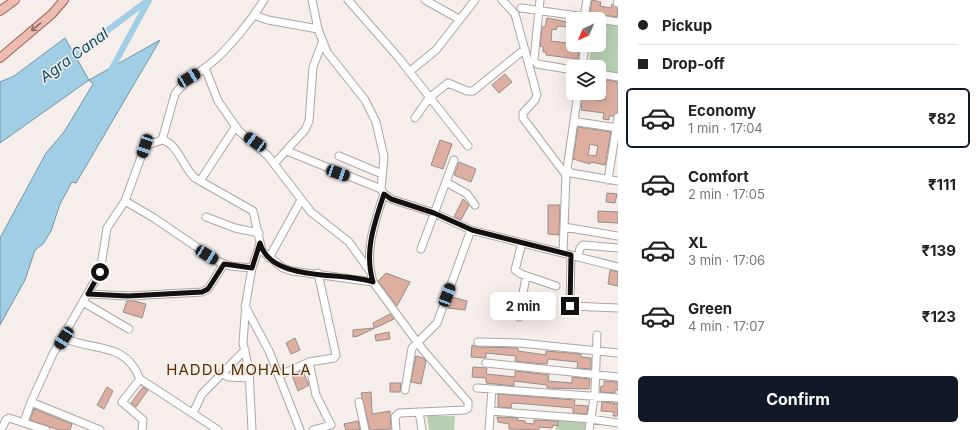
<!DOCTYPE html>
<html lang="en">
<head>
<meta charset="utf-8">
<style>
  body { margin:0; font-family:Inter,sans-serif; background:#f6f6f6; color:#222; height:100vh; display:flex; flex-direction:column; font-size:15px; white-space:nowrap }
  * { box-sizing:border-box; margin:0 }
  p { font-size:13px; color:#767676 }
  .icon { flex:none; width:22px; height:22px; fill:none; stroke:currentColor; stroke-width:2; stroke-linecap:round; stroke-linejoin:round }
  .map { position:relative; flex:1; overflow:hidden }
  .drawer { display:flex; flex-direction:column; background:#fff; width:360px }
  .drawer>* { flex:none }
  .hud { display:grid; align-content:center; height:88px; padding:0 20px; background:#fff }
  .needle { width:26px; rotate:224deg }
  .buttons { position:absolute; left:566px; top:12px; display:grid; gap:8px }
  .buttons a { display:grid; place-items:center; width:40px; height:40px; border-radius:6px; background:#fff; box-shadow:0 4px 16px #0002; font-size:20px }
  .end { position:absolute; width:18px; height:18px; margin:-9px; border:5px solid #13100f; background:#fff; box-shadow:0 0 0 2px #fff }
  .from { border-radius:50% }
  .bubble { position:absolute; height:28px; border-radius:6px; background:#fff; box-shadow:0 4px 16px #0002; font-size:13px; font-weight:700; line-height:28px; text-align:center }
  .car { position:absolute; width:12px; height:24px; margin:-12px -6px; border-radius:5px; box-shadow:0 0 3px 1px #0007; background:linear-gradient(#222 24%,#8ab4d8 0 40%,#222 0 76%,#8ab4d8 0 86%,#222 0) }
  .hud b { display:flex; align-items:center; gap:14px; height:38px; font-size:15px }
  .hud b+b { border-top:1px solid #e0e0e0 }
  .hud i { width:10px; height:10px; background:#222 }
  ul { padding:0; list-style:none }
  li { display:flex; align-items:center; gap:12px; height:60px; margin:0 8px 6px; padding:0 12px; border:2px solid transparent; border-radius:6px }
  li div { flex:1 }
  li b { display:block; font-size:15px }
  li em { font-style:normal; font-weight:700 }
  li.selected { border-color:#111827 }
  li>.icon { width:36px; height:36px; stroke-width:1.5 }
  .action { display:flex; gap:8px; margin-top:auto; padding:8px 20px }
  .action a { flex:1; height:46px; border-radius:6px; background:#111827; color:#fff; font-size:16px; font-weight:700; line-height:46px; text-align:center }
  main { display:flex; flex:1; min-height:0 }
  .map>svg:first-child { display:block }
  .green { fill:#b8cfb4 }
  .water { fill:#9fcee5; stroke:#7595a5 }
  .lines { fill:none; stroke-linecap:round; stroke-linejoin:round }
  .canal { stroke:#9fcee5; stroke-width:6 }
  .building { fill:#deafa0; stroke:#958e8c; fill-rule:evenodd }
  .minor-casing { stroke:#ada6a3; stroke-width:9 }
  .major-casing { stroke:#9a6155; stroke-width:10 }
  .minor { stroke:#fff; stroke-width:7 }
  .major { stroke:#eebbb0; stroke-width:8 }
  .oneway { stroke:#8b6e68 }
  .route { stroke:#13100f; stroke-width:5 }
  .labels { text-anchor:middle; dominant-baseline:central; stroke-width:3; stroke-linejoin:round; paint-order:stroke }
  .water-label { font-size:15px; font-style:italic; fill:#0b4b62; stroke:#f5eeeb }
  .neighbourhood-label { font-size:15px; letter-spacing:1px; fill:#583101; stroke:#f5eeeb }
</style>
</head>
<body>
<main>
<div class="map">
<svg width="618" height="430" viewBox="0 0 618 430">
  <rect width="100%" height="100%" fill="#f5eeeb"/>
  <path class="green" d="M599,19L618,21V76L599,73V67H588L592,45H599Z
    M427,416H455L454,430H429Z
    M557,420L588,422L587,430H556Z"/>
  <path class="water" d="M65,38L89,80L160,40L76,183L72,182L60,204L51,231L43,244L35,250L25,280L0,325V238L46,153L64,132L93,84L89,80L0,143V82L14,76Z"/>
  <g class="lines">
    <path class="canal" d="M69,59L147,1
      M110,72L149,0"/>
  </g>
  <path class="building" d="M592,0L601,2L600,6L611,8L612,4L618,9L617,17L590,13Z
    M547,18L573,23V45H579L578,59L546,55V52H543V47L540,46L542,27H545ZM558,26L568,27L567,43L551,41L552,29L556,30Z
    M505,74L512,82L499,93L492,85Z
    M599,79L618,82V112L613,116H609V120L603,119L604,113L581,110L583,95L590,96L591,99L602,101L603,99L605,100L606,87L599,86Z
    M578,127L611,132L605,165L591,162L590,164L573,159ZM590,144L598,146L596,156L588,155Z
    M440,140L452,144L443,169L431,165Z
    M459,162L476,169L471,182L454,175Z
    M607,193L617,194L615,203L606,202Z
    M463,199L469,205L461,220L454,217Z
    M548,205H560L559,235L548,234Z
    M598,211L618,212V223L598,222Z
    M610,270L618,272V286L608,284Z
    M386,273L410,282L397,306L378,281Z
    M536,294L549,297L545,316L532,313Z
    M452,297L467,301L465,310L448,308Z
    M127,301H134L146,304L142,318L123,312Z
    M390,314L394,319L358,336L353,337V330L374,328L373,323Z
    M389,332L390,339L376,341L375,335Z
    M295,338L300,350L291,354L286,343Z
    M472,345L478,347L518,348V351L546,355V351L581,354V357L591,358V369L577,368L578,362L548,359L547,364L532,363L515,361L516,356L486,353V358L471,357Z
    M416,356L423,358L426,361L421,384L411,382Z
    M473,367L487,368L486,374L515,377V371L549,375L548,381L572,383V377L590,379L589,389L547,388V385L514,381V386L486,383V378L472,377Z
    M305,369L306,373L304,374L309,385L298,391L292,375Z
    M604,381L618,382V390H615V393L600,392L601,386H604Z
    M390,383H401L400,392H390Z
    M107,387L113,391L104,409L97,405Z
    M143,387L148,390L136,407L131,403Z
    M371,392L372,414L390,411L391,429L370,430L361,393Z
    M498,394L575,400L574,405L588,406L587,414L573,413V408L527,404L512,403L511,408L498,407Z
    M602,402L614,403V405L615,403H618V416H613L614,412L601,411Z
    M34,409L72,424L70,430H59L30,420Z
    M497,417L518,418L517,420L525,421V423L534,424V420L558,421V426L553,425L552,428L539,427V430L509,429V424L498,422Z
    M358,421L360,430H346L344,424Z"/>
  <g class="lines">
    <defs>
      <path id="minor" d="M312,0L318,29L327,52L365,100L376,122L384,157L381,189L384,194L391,199L434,213L471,230L618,267
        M348,0L398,57L468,146
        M425,0L459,19
        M502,0L515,14L537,95L535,100L523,113V118L566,175L563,253
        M540,0L534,60L537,64L573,70
        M617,3H618
        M521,8L599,19
        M254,15L268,20L318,29
        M584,17L587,0
        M599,19L618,22
        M582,67L585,45
        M205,68L218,101L238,130L268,156L311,212L349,242L369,270
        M409,72L436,50L475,0
        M599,74L618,77
        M578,93L567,169L571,173L618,181
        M415,118L429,98L448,83L467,91H473L525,49
        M578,122L618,128
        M162,140C178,143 183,168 195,178L253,211L262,251L283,268L292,271L373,282
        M287,151L381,189
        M339,156L382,174
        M274,164L305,130L309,121L313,67L322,43
        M608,180L618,117
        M200,181L236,126
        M446,182L467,194L475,205
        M384,194C374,224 364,252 373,282L423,350L468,402V408L465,410L399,413L395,417L396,430
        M125,201L154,218L217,261L230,266L252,268
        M206,217L235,228L259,233
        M564,227L618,236
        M522,243L515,270L521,274L556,286
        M421,249L454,160
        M571,255L570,306L618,308
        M578,257L580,248L583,245L618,248
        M269,258L301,200
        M88,294L129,296L202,292L208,289L224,264
        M83,302L129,329
        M245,306L269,351L300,430
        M519,317L526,276
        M64,338C95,352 125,341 140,379L122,402L143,420L142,430
        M478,342L520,343L618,353
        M309,362L334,358L336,355L318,273
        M486,363L618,377
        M222,373L228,377L249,378
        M280,375L309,362L316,395L331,425L313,430
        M140,379L218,430
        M477,388L618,398
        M405,390L412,348L437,323L471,230
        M31,402L100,430
        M359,402L365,430
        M490,411L591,419L618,423
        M419,412L422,430
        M193,413L202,394L245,350
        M24,422L31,402L53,354L100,272L107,228L125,201L145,146L162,140L175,94C186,78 203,71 217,58C233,43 252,19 264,0
        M1,430L6,420L9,418L46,430
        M252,430L249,370L243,343L246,302L252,268L260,244
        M489,430L492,389
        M589,430L595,392L597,335"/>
      <path id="major" d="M0,11L15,0
        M0,58L52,14L64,0"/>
    </defs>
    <use href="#minor" class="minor-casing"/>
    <use href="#major" class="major-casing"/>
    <use href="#minor" class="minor"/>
    <use href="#major" class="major"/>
  </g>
  <defs><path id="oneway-shaft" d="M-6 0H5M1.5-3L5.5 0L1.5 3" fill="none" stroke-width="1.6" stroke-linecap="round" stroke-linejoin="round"/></defs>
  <use class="oneway" href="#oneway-shaft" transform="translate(36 27) rotate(140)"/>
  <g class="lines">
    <path class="route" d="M100,272L88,294L128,296L202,292L208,289L224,264L252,268L260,243C271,283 342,271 373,282C364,252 374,224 384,194L391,199L434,213L472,230L571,255L570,306"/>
  </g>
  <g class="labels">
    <g class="water-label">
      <text transform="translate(74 55) rotate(-36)">Agra Canal</text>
    </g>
    <g class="neighbourhood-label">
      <text x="239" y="369">HADDU MOHALLA</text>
    </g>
  </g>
</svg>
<div class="buttons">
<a><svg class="needle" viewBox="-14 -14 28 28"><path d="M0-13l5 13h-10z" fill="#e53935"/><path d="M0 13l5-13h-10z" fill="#767676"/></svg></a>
<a><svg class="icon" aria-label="layers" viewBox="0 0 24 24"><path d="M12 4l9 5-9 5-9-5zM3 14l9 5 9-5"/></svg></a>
</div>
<i class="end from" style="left:100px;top:272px"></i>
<i class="end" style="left:570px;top:306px"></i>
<div class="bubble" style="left:490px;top:292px;width:66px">2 min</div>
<i class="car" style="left:189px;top:78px;rotate:59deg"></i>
<i class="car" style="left:255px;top:142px;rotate:305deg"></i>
<i class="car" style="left:145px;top:146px;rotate:199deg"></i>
<i class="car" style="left:338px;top:173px;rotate:109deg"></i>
<i class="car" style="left:207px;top:255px;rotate:122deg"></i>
<i class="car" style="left:447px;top:295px;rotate:21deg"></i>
<i class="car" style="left:64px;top:338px;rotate:213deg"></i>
</div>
<section class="drawer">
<div class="hud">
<b><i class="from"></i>Pickup</b>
<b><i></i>Drop-off</b>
</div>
<ul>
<li class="selected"><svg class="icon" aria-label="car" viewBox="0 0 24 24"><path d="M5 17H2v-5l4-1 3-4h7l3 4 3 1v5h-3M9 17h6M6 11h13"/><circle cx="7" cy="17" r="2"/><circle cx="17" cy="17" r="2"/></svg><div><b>Economy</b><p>1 min · 17:04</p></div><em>₹82</em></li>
<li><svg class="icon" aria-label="car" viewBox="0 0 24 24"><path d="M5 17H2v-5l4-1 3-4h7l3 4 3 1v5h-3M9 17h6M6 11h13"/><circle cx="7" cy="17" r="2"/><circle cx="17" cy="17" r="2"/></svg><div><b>Comfort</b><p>2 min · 17:05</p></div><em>₹111</em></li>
<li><svg class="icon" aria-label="car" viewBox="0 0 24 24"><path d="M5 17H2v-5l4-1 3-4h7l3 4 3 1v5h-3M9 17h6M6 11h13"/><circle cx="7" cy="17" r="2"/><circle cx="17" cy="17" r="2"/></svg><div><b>XL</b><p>3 min · 17:06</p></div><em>₹139</em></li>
<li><svg class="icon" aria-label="car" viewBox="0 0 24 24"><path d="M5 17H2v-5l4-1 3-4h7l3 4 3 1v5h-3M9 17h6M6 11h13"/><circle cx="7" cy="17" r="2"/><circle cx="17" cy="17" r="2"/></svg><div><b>Green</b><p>4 min · 17:07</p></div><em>₹123</em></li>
</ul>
<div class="action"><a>Confirm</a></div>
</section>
</main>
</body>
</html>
